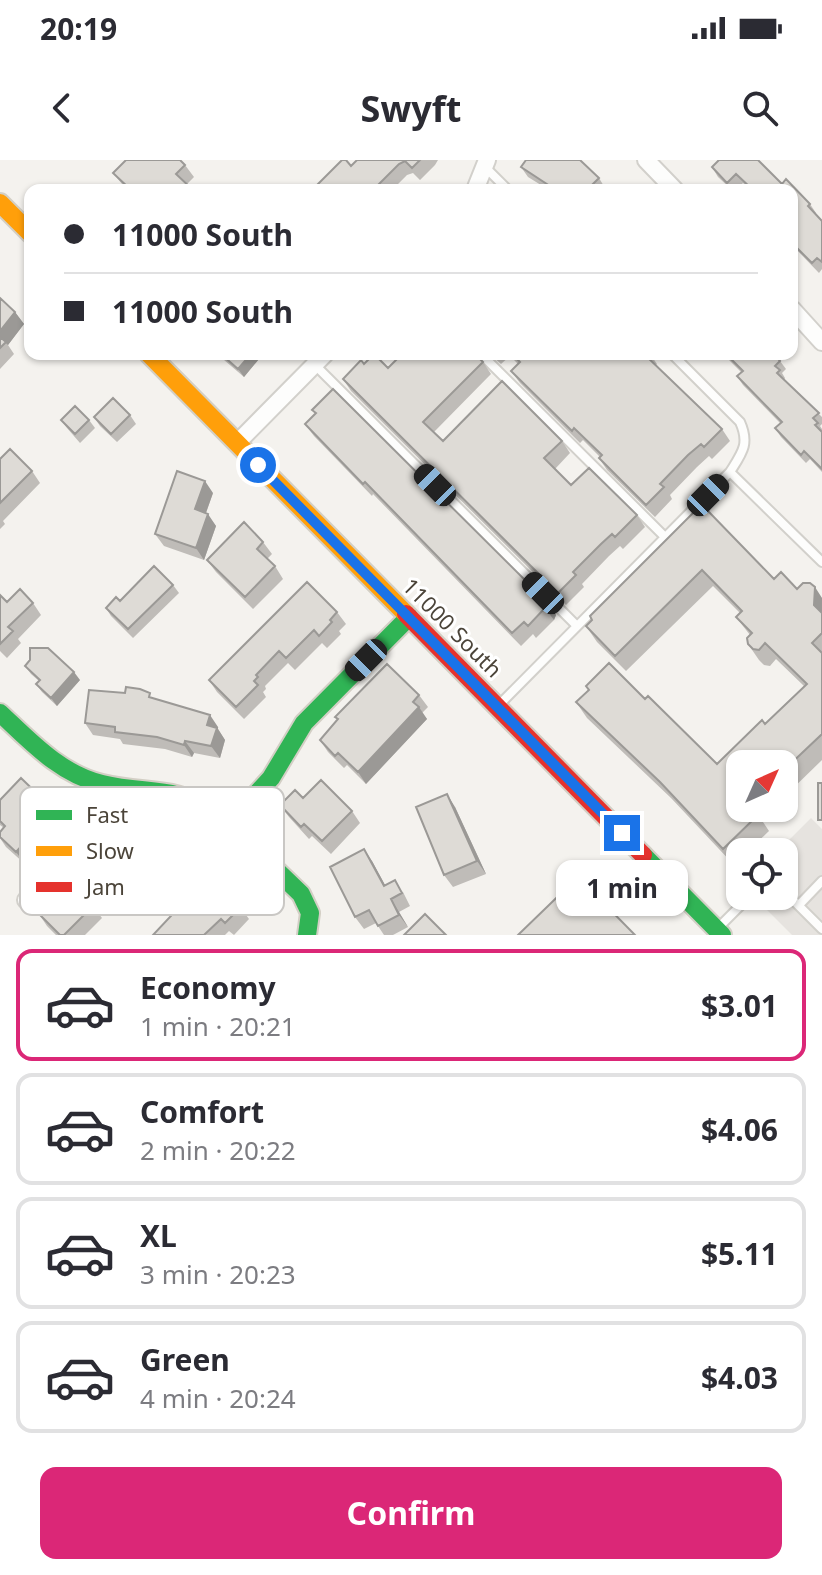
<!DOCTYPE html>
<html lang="en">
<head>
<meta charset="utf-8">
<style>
  body { margin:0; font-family:"Noto Sans",sans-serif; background:#f2f2f3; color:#2b2b33; height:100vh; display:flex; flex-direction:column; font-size:30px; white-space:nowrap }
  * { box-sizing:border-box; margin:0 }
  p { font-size:26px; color:#7c7c81 }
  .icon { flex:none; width:44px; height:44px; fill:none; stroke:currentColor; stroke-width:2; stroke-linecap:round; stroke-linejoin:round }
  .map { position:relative; height:775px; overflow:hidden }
  .sheet { display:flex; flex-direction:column; background:#fff; flex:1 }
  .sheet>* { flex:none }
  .top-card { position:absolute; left:24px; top:24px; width:774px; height:176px; border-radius:16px; box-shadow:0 2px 6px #0004; display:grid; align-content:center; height:176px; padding:0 40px; background:#fff }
  .needle { width:52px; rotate:45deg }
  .fabs { position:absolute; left:726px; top:590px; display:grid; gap:16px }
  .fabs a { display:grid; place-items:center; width:72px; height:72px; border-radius:16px; background:#fff; box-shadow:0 2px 6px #0004; font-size:40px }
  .end { position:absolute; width:36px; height:36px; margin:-18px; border:10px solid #1a73e8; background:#fff; box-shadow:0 0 0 4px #fff }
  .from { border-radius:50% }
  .bubble { position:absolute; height:56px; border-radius:16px; background:#fff; box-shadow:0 2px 6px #0004; font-size:26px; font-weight:700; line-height:56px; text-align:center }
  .car { position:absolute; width:24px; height:48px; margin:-24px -12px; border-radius:10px; box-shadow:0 0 6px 2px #0007; background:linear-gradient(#222 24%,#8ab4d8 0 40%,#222 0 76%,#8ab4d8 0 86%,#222 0) }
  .top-card b { display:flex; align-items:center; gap:28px; height:76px; font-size:30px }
  .top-card b+b { border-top:2px solid #e1e1e2 }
  .top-card i { width:20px; height:20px; background:#2b2b33 }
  ul { padding:14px 0 0; list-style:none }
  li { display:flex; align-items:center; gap:24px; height:112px; margin:0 16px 12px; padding:0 24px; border:4px solid #e1e1e2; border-radius:16px }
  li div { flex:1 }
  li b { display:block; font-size:30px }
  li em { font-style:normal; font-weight:700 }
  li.on { border-color:#db2777 }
  li>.icon { width:72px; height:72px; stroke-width:1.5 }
  .primary-button { display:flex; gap:16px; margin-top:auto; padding:16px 40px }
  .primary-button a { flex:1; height:92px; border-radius:16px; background:#db2777; color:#fff; font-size:32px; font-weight:700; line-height:92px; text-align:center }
  .status { display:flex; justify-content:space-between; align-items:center; height:56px; padding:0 40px; background:#fff; direction:ltr }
  .status svg { height:22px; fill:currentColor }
  header { display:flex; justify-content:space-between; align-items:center; height:104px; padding:0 40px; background:#fff; font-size:36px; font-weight:700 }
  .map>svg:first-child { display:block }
  .parking { fill:#e6e3df }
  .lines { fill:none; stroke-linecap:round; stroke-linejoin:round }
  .lane-casing { stroke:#d2d0cb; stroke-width:12 }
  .street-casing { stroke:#d2d0cb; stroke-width:20 }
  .fast-casing { stroke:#d3cfc5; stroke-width:22 }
  .slow-casing { stroke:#d3cfc5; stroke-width:22 }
  .jam-casing { stroke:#d3cfc5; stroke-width:22 }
  .lane { stroke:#fdfdfc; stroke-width:8 }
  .street { stroke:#fdfdfc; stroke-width:16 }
  .fast { stroke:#30b455; stroke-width:18 }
  .slow { stroke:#ff9f0a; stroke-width:18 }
  .jam { stroke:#e5322d; stroke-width:18 }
  .wall { fill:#bfbcb8 }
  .shaded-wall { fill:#9b9996 }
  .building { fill:#dedbd6; stroke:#9b9996; stroke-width:2 }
  .route { stroke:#1a73e8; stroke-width:10 }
  .labels { text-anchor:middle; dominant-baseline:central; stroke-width:6; stroke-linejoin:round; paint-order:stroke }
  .street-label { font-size:22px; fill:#4b4439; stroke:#fff }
  .key { fill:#fff; stroke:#c9c7c4; stroke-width:2 }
  .key-label { font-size:22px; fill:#4b4439 }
</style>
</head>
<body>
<div class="status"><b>20:19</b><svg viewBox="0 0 49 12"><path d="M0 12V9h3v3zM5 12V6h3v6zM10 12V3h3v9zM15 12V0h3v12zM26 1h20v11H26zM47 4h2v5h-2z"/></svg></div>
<header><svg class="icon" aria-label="back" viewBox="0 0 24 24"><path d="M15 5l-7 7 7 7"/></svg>Swyft<svg class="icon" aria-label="search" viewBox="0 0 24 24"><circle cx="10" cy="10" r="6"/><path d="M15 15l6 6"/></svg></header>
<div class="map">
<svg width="822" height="775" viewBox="0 0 822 775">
  <rect width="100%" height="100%" fill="#f4f2ee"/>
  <path class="parking" d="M811,658L822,669V775H792L753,736H784V692H777Z"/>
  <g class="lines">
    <defs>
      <path id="lane" d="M485,7L508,30
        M481,194L665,377
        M672,194L740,262C750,284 742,293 730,312
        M315,205L577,466
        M498,546L730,312L822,402
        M784,731L822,769
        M799,745L822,721
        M718,768L750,736"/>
      <path id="street" d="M646,0L675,30
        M475,30L487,0
        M792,149L822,182
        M237,283L325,194
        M26,740L104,663L127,628"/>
      <path id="fast" d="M0,553C30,581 60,614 102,624C148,635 171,625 216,652L301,734L310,753L307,775
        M230,663L271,618L304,563L409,457
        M643,695L722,775"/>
      <path id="slow" d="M0,43L30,73
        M149,194L406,454"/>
      <path id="jam" d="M406,454L643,695"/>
    </defs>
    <use href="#lane" class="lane-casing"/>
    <use href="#street" class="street-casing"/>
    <use href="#fast" class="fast-casing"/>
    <use href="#slow" class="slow-casing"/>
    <use href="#jam" class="jam-casing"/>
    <use href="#lane" class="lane"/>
    <use href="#street" class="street"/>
    <use href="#fast" class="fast"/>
    <use href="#slow" class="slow"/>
    <use href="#jam" class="jam"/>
  </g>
  <path class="wall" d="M357,0H438L435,5L420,20L413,13L407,15L392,30H315L351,6Z
    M717,0H758L782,24L786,19L810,44L816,53V54L822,61V109L819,113L792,85V30H750L743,23L736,30H732L718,17L712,7L718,1Z
    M185,5L194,17L187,24L193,30H127L113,13Z
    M521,7L599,18L605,28L603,30H549L528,17Z
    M0,138L15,152L24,164L8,185L14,194L0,209Z
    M217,194H256L259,199L244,217Z
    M490,194H650L657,204L656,205L722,269L730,281L712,299L709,296L697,307L670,335L672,339L655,357L607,310L599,298L600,297L583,280L580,283L520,223L511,211L518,204L510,196L501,204Z
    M723,194H774L780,201L786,209L782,213L785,218L784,220L822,257V264L820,266L822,269V312L810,299L806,303L781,277L775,268L780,263L743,225L737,216L741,212Z
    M483,202L491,214L434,272L443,281H562L570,293L555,309L571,325L637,355L645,367L623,389L620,386L609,396L582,424L584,427L566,445L351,231L343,219L364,204L388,208Z
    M312,250L556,455L554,460L536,478L533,474L521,486L373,334L372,336L314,276L305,264L315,254Z
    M130,255L136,264L117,282L100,266L94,257Z
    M61,260H89L95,268L80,283L67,268Z
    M0,299L32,311L40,323L3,361L5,364L0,369Z
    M213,333L206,353L216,366L204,400L164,386L155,374Z
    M694,352L774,419L822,438V600L784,637V604L740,648H773L761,659L769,671L747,692H740V699L734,705L671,638L587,558L576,542L588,530L586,526L645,539L717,604L765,564L804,526L776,499L770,506L764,505L759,500L748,484L750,475L736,457L740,453L713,426L626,511L597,482L586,466Z
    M263,382L272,394L267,399L275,406L283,419L253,449L216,412L207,400Z
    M173,425L179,433L133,478L111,456L106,448L120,441Z
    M0,435L7,442L33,443L41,455L18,479L21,483L7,498L0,491Z
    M337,452L346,464L339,471L341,474L327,488L322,483L295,510L288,503L265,526L266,529L263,532L266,537L244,559L217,532L209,520Z
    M25,506L80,520L57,546L42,532L36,524L39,521L31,514Z
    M419,535L428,547L422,553L427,559L366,624L347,605L344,608L328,592L320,580Z
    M154,539L218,567V569L225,580L220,598L194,593L192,597L165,589L123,584L120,579L93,575L85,563Z
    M303,638L352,651L360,663L331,694L312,676L309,679L289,657L280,645Z
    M0,640L62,662L25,704L6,687L0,678V672L4,668L0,665Z
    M455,647L486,714L453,727L444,715Z
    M171,677L179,689L173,695L180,705L154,731L145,722L133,734L112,713L103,701L110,694L107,690L125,680Z
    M372,701L385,725L403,732L410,746L399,752L408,767L393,775H384L376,763L364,769L355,757Z
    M235,726L244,738L238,744L249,759L234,775L229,771L225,775H153Z
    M93,746L102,758L85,775H56L47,766L39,754Z"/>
  <path class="shaded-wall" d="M15,152L24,164L8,185L0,178V171Z
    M251,194H256L259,199L244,217L238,209Z
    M205,321L213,333L203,361L195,349Z
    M208,354L216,366L204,400L196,388Z
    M815,427L822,438V457L814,445Z
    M548,443L556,455L554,460L545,448Z
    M74,512L80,520L57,546L51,538Z
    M419,547L427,559L366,624L358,612Z
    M210,555L218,567V569L225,580L220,598L211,586L207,565Z
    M185,581L194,593L192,597L184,585Z
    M447,634L455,647L486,714L477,701Z
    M54,650L62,662L25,704L16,692Z
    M364,689L372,701L392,738L384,726Z
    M391,739L399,752L408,767L399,755Z"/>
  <path class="building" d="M126,0H180L185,5L176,14L193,30H131L113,13Z
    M342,0H346L351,6L357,0H420L412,8L405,1L399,4L379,24L385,30H316L314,28Z
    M526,0H580L599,18L593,24L597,27L594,30H556L521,7Z
    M719,0H758L782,24L786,19L810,44L808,46L822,61V102L817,98L812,103L792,83V30H753L736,14L727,23L712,7Z
    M0,138L15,152L0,171Z
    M0,177L6,182L0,188Z
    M221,194H251L238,209Z
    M374,194L388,208L402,194H475L483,202L423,262L443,281L502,221L562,281L544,298L571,325L589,308L637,355L615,377L612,374L601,384L573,412L576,415L558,433L343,219L361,200L364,204Z
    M512,194H646L645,195L722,269L704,287L701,284L688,295L660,324L664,327L646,345L599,298L602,295L574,268L572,271L511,211L520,202Z
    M726,194H774L780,201L775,206L780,210L777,213L819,253L813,258L818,263L815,265L822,272V309L804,291L801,295L775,268L782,262L737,216L743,211Z
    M333,229L548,443L545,448L528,466L524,462L512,473L365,322L363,324L305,264L316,253L312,250Z
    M113,238L130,255L111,274L94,257Z
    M75,246L89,260L75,274L61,260Z
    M10,289L32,311L0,343V299Z
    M177,311L205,321L195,349L208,354L196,388L155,374Z
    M694,352H709L774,419L781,412L797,429L803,423H810L815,427L814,445L822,453V473L812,483L822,493V574L784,610V604H740V648H751L758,655L723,689L660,622L576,542L589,530L586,526L609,503L645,539L648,536L717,604L762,560L765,564L807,524L765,483L759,490L753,489L748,484L747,478L752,473L736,457L742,451L702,410L615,496L586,466L592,460L590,456Z
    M244,362L263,382L257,389L275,406L245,437L207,400Z
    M154,406L173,425L128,469L106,448L116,437L120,441Z
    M307,422L337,452L330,460L332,462L319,476L314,470L286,498L279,491L256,515L258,517L254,521L258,525L236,547L209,520Z
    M20,429L33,443L8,467L13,471L0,484V435L7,442Z
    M30,488H48L74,512L51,538L36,524L40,520L25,506L30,500Z
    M387,504L419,535L413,542L419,547L358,612L338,593L335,596L320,580L338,559L335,557Z
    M126,527L140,529L150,533L149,537L210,555L207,565L217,568L211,586L185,581L184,585L157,577L115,572V567L85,563L89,530L125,533Z
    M21,618L54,650L16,692L0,677V672L5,666L0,661V640Z
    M321,620L352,651L322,681L304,664L301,667L280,645L295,630L303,638Z
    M818,623H822V660H818Z
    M447,634L477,701L444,715L416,647Z
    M364,689L384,726L395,720L402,733L391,739L399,755L378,766L369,750L355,757L330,707Z
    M217,707L235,726L227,734L241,747L225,763L221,759L204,775H153Z
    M578,717L635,775H518Z
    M67,720L93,746L64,775H60L39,754Z
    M425,754L446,775H404Z"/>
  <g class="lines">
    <path class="route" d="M258,305L622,673"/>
  </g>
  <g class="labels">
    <g class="street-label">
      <text transform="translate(453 467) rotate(45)">11000 South</text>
    </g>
  </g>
  <rect x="20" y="627" width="264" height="128" rx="12" class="key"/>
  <rect x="36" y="650" width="36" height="10" fill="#30b455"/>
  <rect x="36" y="686" width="36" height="10" fill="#ff9f0a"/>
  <rect x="36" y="722" width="36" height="10" fill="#e5322d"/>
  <g class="key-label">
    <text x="86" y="663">Fast</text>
    <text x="86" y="699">Slow</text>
    <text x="86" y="735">Jam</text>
  </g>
</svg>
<div class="fabs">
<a><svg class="needle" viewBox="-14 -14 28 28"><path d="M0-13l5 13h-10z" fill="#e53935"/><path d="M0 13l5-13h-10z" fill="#7c7c81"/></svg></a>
<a><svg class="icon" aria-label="locate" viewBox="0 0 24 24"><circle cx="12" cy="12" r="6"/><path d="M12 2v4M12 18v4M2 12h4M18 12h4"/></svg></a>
</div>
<i class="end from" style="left:258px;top:305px"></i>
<i class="end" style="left:622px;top:673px"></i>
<div class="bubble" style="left:556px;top:700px;width:132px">1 min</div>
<i class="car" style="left:435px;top:325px;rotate:315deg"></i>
<i class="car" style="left:708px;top:335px;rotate:45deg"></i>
<i class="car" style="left:543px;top:433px;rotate:315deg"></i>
<i class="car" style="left:366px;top:500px;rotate:225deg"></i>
<div class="top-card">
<b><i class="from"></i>11000 South</b>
<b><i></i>11000 South</b>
</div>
</div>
<section class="sheet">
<ul>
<li class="on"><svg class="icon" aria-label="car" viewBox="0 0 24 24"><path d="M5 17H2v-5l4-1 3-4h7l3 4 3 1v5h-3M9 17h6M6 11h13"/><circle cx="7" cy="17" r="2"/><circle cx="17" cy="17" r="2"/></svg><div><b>Economy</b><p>1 min · 20:21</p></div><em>$3.01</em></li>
<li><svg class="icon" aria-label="car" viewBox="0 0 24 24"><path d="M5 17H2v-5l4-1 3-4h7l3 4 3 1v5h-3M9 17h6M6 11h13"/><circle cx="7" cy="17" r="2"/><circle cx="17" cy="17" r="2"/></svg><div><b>Comfort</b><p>2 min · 20:22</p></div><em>$4.06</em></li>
<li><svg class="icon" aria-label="car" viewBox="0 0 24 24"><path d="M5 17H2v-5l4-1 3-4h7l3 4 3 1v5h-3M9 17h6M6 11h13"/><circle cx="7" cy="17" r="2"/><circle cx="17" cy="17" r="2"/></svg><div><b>XL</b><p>3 min · 20:23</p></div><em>$5.11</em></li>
<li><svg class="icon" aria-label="car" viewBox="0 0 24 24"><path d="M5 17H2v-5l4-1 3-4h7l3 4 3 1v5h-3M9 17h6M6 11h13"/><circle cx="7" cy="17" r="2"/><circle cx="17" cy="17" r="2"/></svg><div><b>Green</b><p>4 min · 20:24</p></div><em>$4.03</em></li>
</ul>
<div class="primary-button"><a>Confirm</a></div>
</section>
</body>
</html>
